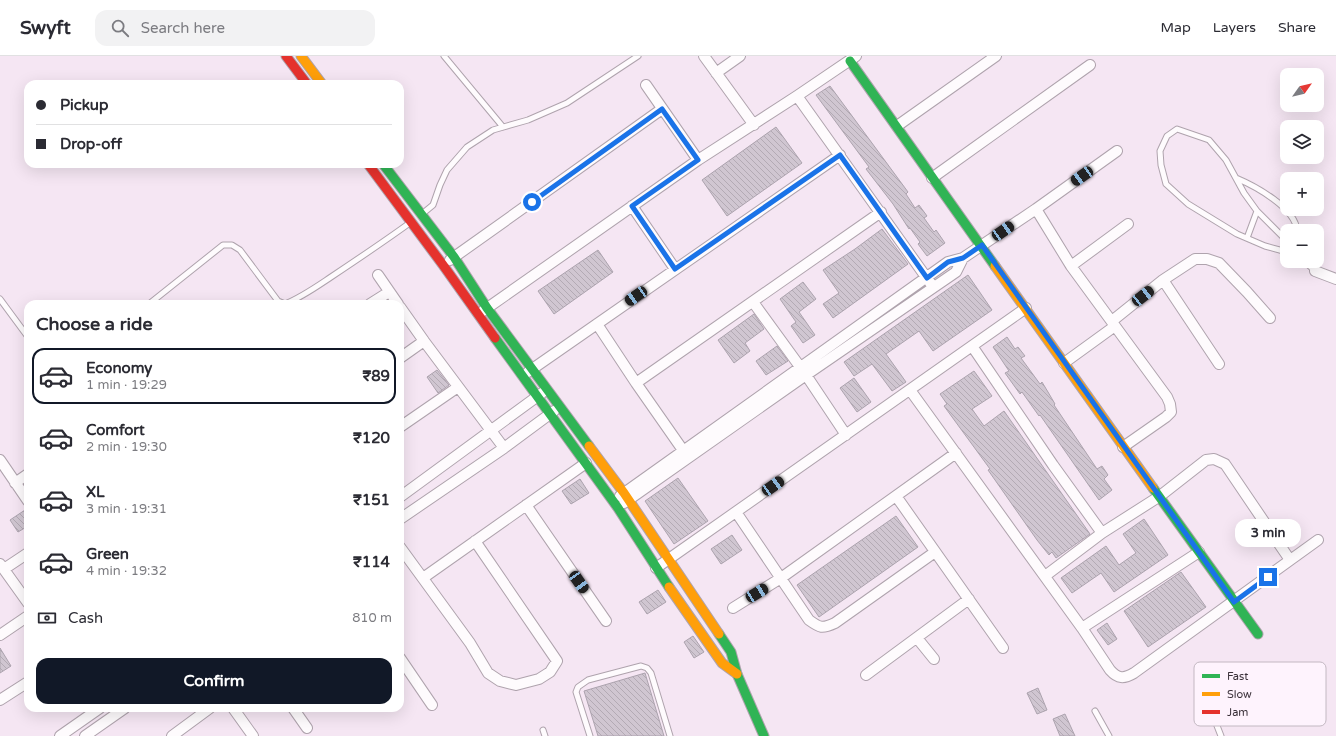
<!DOCTYPE html>
<html lang="en">
<head>
<meta charset="utf-8">
<style>
  body { margin:0; font-family:"Varela Round",sans-serif; background:#f2f2f3; color:#2b2b33; height:100vh; display:flex; flex-direction:column; font-size:15px; white-space:nowrap }
  * { box-sizing:border-box; margin:0 }
  p { font-size:13px; color:#7c7c81 }
  .icon { flex:none; width:22px; height:22px; fill:none; stroke:currentColor; stroke-width:2; stroke-linecap:round; stroke-linejoin:round }
  .map { position:relative; flex:1; overflow:hidden }
  .drawer { position:absolute; left:24px; top:244px; width:380px; height:412px; display:flex; flex-direction:column; background:#fff; border-radius:12px; box-shadow:0 4px 16px #0002 }
  .drawer>* { flex:none }
  .hud { position:absolute; left:24px; top:24px; width:380px; height:88px; border-radius:12px; box-shadow:0 4px 16px #0002; display:grid; align-content:center; height:88px; padding:0 12px; background:#fff }
  .needle { width:26px; rotate:56deg }
  .controls { position:absolute; left:1280px; top:12px; display:grid; gap:8px }
  .controls a { display:grid; place-items:center; width:44px; height:44px; border-radius:8px; background:#fff; box-shadow:0 4px 16px #0002; font-size:20px }
  .end { position:absolute; width:18px; height:18px; margin:-9px; border:5px solid #1a73e8; background:#fff; box-shadow:0 0 0 2px #fff }
  .from { border-radius:50% }
  .bubble { position:absolute; height:28px; border-radius:12px; background:#fff; box-shadow:0 4px 16px #0002; font-size:13px; font-weight:700; line-height:28px; text-align:center }
  .car { position:absolute; width:12px; height:24px; margin:-12px -6px; border-radius:5px; box-shadow:0 0 3px 1px #0007; background:linear-gradient(#222 24%,#8ab4d8 0 40%,#222 0 76%,#8ab4d8 0 86%,#222 0) }
  .hud b { display:flex; align-items:center; gap:14px; height:38px; font-size:15px }
  .hud b+b { border-top:1px solid #e1e1e2 }
  .hud i { width:10px; height:10px; background:#2b2b33 }
  ul { padding:0; list-style:none }
  li { display:flex; align-items:center; gap:12px; height:56px; margin:0 8px 6px; padding:0 4px; border:2px solid transparent; border-radius:12px }
  li div { flex:1 }
  li b { display:block; font-size:15px }
  li em { font-style:normal; font-weight:700 }
  li.selected { border-color:#111827 }
  li>.icon { width:36px; height:36px; stroke-width:1.5 }
  h2 { padding:0 12px; font-size:18px; line-height:48px }
  .pay { display:flex; align-items:center; gap:10px; height:44px; padding:0 12px; font-size:15px }
  .pay p { margin-inline-start:auto }
  .primary-button { display:flex; gap:8px; margin-top:auto; padding:8px 12px }
  .primary-button a { flex:1; height:46px; border-radius:12px; background:#111827; color:#fff; font-size:16px; font-weight:700; line-height:46px; text-align:center }
  header { display:flex; align-items:center; gap:24px; box-sizing:border-box; height:56px; padding:0 20px; background:#fff; border-bottom:1px solid #e1e1e2 }
  header strong { font-size:19px }
  nav { display:flex; gap:22px; margin-inline-start:auto; font-size:14px }
  .search { width:280px; height:36px; background:#f2f2f3; display:flex; align-items:center; gap:10px; box-sizing:border-box; padding:0 14px; border-radius:12px; color:#7c7c81; font-size:15px }
  .map>svg:first-child { display:block }
  .building { fill:url(#building-back-hatch); stroke:#aca3ae }
  .lines { fill:none; stroke-linecap:round; stroke-linejoin:round }
  .lane-casing { stroke:#afa3ad; stroke-width:7 }
  .street-casing { stroke:#afa3ad; stroke-width:12 }
  .fast-casing { stroke:#afa3ad; stroke-width:11 }
  .slow-casing { stroke:#afa3ad; stroke-width:11 }
  .jam-casing { stroke:#afa3ad; stroke-width:11 }
  .lane { stroke:#fefbfd; stroke-width:5 }
  .street { stroke:#fefbfd; stroke-width:10 }
  .fast { stroke:#30b455; stroke-width:9 }
  .slow { stroke:#ff9f0a; stroke-width:9 }
  .jam { stroke:#e5322d; stroke-width:9 }
  .route { stroke:#1a73e8; stroke-width:5 }
  .key { fill:#fef3fd; stroke:#c3b8c2; stroke-width:1 }
  .key-label { font-size:11px; fill:#3a3039 }
</style>
</head>
<body>
<header>
<strong>Swyft</strong>
<div class="search"><svg class="icon" aria-label="search" viewBox="0 0 24 24"><circle cx="10" cy="10" r="6"/><path d="M15 15l6 6"/></svg>Search here</div>
<nav><a>Map</a><a>Layers</a><a>Share</a></nav>
</header>
<div class="map">
<svg width="1336" height="680" viewBox="0 0 1336 680">
  <defs>
    <pattern id="building-back-hatch" width="6" height="6" patternUnits="userSpaceOnUse"><rect width="6" height="6" fill="#d0c6d1"/><path d="M-1 5l2 2M0 0l6 6M5-1l2 2" fill="none" stroke="#b3aab4"/></pattern>
  </defs>
  <rect width="100%" height="100%" fill="#f5e6f3"/>
  <path class="building" d="M830,30L908,136L906,138L915,152L919,149L927,160L924,162L934,176L936,174L945,187L927,200L918,188L920,186L910,172L909,173L893,148L866,113L869,111L816,39Z
    M776,71L802,107L727,160L702,124Z
    M882,173L908,208L833,262L823,248L839,237L823,214L855,193Z
    M598,194L613,216L554,258L538,235Z
    M968,219L992,254L933,295L919,275L886,298L906,326L892,335L872,308L854,320L844,306Z
    M803,226L816,243L799,256L815,279L803,287L791,270L796,266L780,243Z
    M754,258L764,273L745,287L750,295L734,307L718,284Z
    M1007,281L1015,293L1018,291L1025,300L1021,302L1040,328L1042,326L1048,336L1055,348L1054,349L1097,413L1102,410L1108,419L1104,423L1112,434L1099,444L1040,359L1039,360L1022,336L1020,338L1005,317L1009,315L993,291Z
    M777,290L788,305L766,319L756,305Z
    M437,314L449,329L438,337L427,321Z
    M974,315L992,340L972,353L984,370L1004,355L1090,478L1056,502L1052,496L1049,499L1037,484L988,414L990,413L944,350L947,348L940,338Z
    M854,322L871,346L857,356L840,332Z
    M678,422L708,465L674,488L645,445Z
    M580,423L589,437L571,448L562,435Z
    M28,452V470L18,476L10,464Z
    M896,460L918,491L819,561L797,529Z
    M1144,463L1168,499L1114,536L1101,517L1072,537L1061,522L1106,490L1119,509L1136,497L1123,478Z
    M732,479L742,494L721,508L711,493Z
    M1181,516L1206,551L1148,591L1124,555Z
    M658,534L666,546L647,558L639,546Z
    M1107,567L1117,583L1108,589L1097,574Z
    M693,580L704,596L694,602L684,586Z
    M0,592L11,610L0,617Z
    M645,617L664,680H598L584,635Z
    M1038,632L1047,654L1037,658L1027,637Z
    M1065,658L1075,680H1060L1053,663Z"/>
  <g class="lines">
    <defs>
      <path id="lane" d="M444,0L503,71
        M1236,122C1255,130 1296,152 1297,175
        M422,158L433,149L440,129L447,114L467,91L493,74L528,64L567,47L638,0
        M1247,182L1257,155
        M1287,185L1257,155L1244,137L1226,104L1209,84L1177,73L1167,80L1160,95L1161,109L1166,128L1188,148L1237,178L1265,190L1287,196
        M1304,205L1315,215
        M0,243L28,281
        M149,248L223,189H232L240,194L278,245L285,248C302,241 316,231 331,221C358,203 385,185 411,166
        M1205,639L1221,680
        M1095,655L1109,680
        M543,674L545,680
        M590,680L576,636L578,631L588,624L641,610L647,612L651,617L670,680"/>
      <path id="street" d="M704,0L754,69
        M716,17L740,0
        M646,29L698,104
        M797,40L931,228
        M897,70L996,0
        M932,122L1090,9
        M632,150L675,213
        M1036,153L1071,210L1167,341L1170,348L1171,356L1166,361L1123,391
        M450,204L662,53
        M1071,210L1128,168
        M1315,215L1336,223
        M378,219L398,248
        M1163,224L1219,308
        M753,246L806,319L846,379
        M370,248L389,236
        M400,251L424,285L504,392
        M483,255L698,104L797,40L856,0
        M1112,265L1163,224L1195,203H1207L1219,207L1247,236L1270,262
        M597,268L636,327L687,400
        M972,290L1053,409L1102,477
        M400,302L424,285
        M1064,307L1115,270
        M528,316L840,99
        M636,327L881,156
        M910,334L1082,572L1110,614C1118,623 1124,623 1134,617L1318,484
        M400,371L458,331
        M0,404L28,445
        M15,427L28,418
        M620,440L948,206L963,202L1036,153L1117,95
        M896,440L1003,592
        M400,441L542,337
        M624,447L806,319L956,216L963,202
        M526,449L606,565
        M736,456L809,564C820,572 822,573 835,567L935,496
        M400,463L504,392L554,355
        M400,491L470,587L488,617L500,625L516,629L539,623L550,616L557,605L475,485
        M0,508L28,547
        M656,512L1026,252
        M4,513L28,497
        M1045,520L1102,477L1160,440L1206,404L1214,403L1225,408L1290,504
        M423,522L586,407
        M733,552L781,522L956,397
        M1082,572L1199,496
        M0,579L28,560
        M917,582L934,603
        M400,602L432,649
        M866,619L969,543
        M0,644L28,626
        M233,652L253,680
        M293,652L307,672
        M60,680L100,652
        M85,680L125,652
        M172,680L210,652"/>
      <path id="fast" d="M850,5L995,210
        M383,108L454,201L487,252L589,390
        M495,282L618,452L669,531
        M1153,432L1258,578
        M719,578L731,596L737,618L764,680"/>
      <path id="slow" d="M301,0L322,28
        M995,210L1153,432
        M589,390L624,437L719,578
        M669,531L722,607L737,618"/>
      <path id="jam" d="M286,0L307,28
        M368,108L443,209L495,282"/>
    </defs>
    <use href="#lane" class="lane-casing"/>
    <use href="#street" class="street-casing"/>
    <use href="#fast" class="fast-casing"/>
    <use href="#slow" class="slow-casing"/>
    <use href="#jam" class="jam-casing"/>
    <use href="#lane" class="lane"/>
    <use href="#street" class="street"/>
    <use href="#fast" class="fast"/>
    <use href="#slow" class="slow"/>
    <use href="#jam" class="jam"/>
  </g>
  <g class="lines">
    <path class="route" d="M532,146L662,53L698,104L632,150L675,213L840,99L927,222L948,206L963,202L982,189L1234,546L1268,521"/>
  </g>
  <rect x="1194" y="606" width="132" height="64" rx="6" class="key"/>
  <rect x="1202" y="618" width="18" height="4" fill="#30b455"/>
  <rect x="1202" y="636" width="18" height="4" fill="#ff9f0a"/>
  <rect x="1202" y="654" width="18" height="4" fill="#e5322d"/>
  <g class="key-label">
    <text x="1227" y="624">Fast</text>
    <text x="1227" y="642">Slow</text>
    <text x="1227" y="660">Jam</text>
  </g>
</svg>
<div class="controls">
<a><svg class="needle" viewBox="-14 -14 28 28"><path d="M0-13l5 13h-10z" fill="#e53935"/><path d="M0 13l5-13h-10z" fill="#7c7c81"/></svg></a>
<a><svg class="icon" aria-label="layers" viewBox="0 0 24 24"><path d="M12 4l9 5-9 5-9-5zM3 14l9 5 9-5"/></svg></a>
<a>+</a>
<a>−</a>
</div>
<i class="end from" style="left:532px;top:146px"></i>
<i class="end" style="left:1268px;top:521px"></i>
<div class="bubble" style="left:1235px;top:463px;width:66px">3 min</div>
<i class="car" style="left:1082px;top:120px;rotate:235deg"></i>
<i class="car" style="left:1003px;top:175px;rotate:56deg"></i>
<i class="car" style="left:636px;top:240px;rotate:236deg"></i>
<i class="car" style="left:1143px;top:240px;rotate:52deg"></i>
<i class="car" style="left:773px;top:430px;rotate:55deg"></i>
<i class="car" style="left:579px;top:526px;rotate:145deg"></i>
<i class="car" style="left:757px;top:537px;rotate:59deg"></i>
<div class="hud">
<b><i class="from"></i>Pickup</b>
<b><i></i>Drop-off</b>
</div>
<section class="drawer">
<h2>Choose a ride</h2>
<ul>
<li class="selected"><svg class="icon" aria-label="car" viewBox="0 0 24 24"><path d="M5 17H2v-5l4-1 3-4h7l3 4 3 1v5h-3M9 17h6M6 11h13"/><circle cx="7" cy="17" r="2"/><circle cx="17" cy="17" r="2"/></svg><div><b>Economy</b><p>1 min · 19:29</p></div><em>₹89</em></li>
<li><svg class="icon" aria-label="car" viewBox="0 0 24 24"><path d="M5 17H2v-5l4-1 3-4h7l3 4 3 1v5h-3M9 17h6M6 11h13"/><circle cx="7" cy="17" r="2"/><circle cx="17" cy="17" r="2"/></svg><div><b>Comfort</b><p>2 min · 19:30</p></div><em>₹120</em></li>
<li><svg class="icon" aria-label="car" viewBox="0 0 24 24"><path d="M5 17H2v-5l4-1 3-4h7l3 4 3 1v5h-3M9 17h6M6 11h13"/><circle cx="7" cy="17" r="2"/><circle cx="17" cy="17" r="2"/></svg><div><b>XL</b><p>3 min · 19:31</p></div><em>₹151</em></li>
<li><svg class="icon" aria-label="car" viewBox="0 0 24 24"><path d="M5 17H2v-5l4-1 3-4h7l3 4 3 1v5h-3M9 17h6M6 11h13"/><circle cx="7" cy="17" r="2"/><circle cx="17" cy="17" r="2"/></svg><div><b>Green</b><p>4 min · 19:32</p></div><em>₹114</em></li>
</ul>
<div class="pay"><svg class="icon" aria-label="cash" viewBox="0 0 24 24"><path d="M3 7h18v10H3z"/><circle cx="12" cy="12" r="2"/></svg>Cash<p>810 m</p></div>
<div class="primary-button"><a>Confirm</a></div>
</section>
</div>
</body>
</html>
